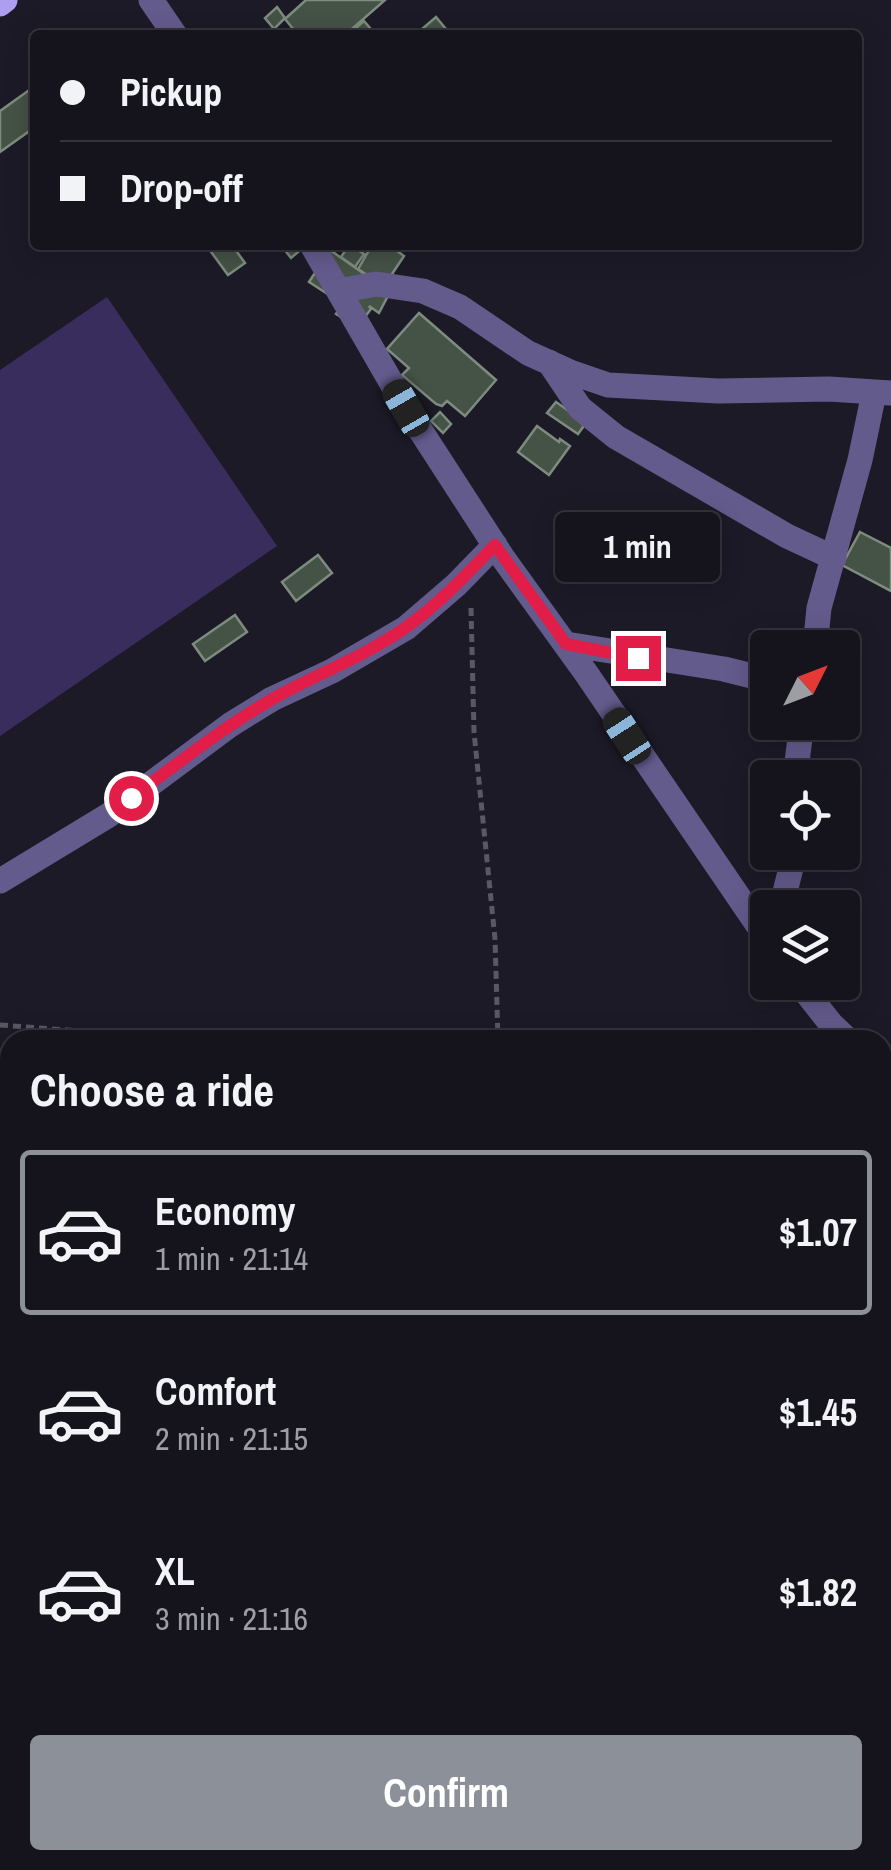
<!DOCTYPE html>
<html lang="en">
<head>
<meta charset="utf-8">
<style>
  body { margin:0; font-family:"Archivo Narrow",sans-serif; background:#22212a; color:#f1f3f6; height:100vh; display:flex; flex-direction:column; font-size:38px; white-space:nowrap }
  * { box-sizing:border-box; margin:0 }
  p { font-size:32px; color:#9d9ea4 }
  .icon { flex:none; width:55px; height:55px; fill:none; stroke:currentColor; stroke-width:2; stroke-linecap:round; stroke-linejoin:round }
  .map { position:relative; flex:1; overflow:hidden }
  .details { position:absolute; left:0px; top:1030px; width:892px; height:840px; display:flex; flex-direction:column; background:#15141d; border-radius:30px 30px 0 0; box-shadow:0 5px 25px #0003,0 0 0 2px #34333b }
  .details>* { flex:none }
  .top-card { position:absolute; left:30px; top:30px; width:832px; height:220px; border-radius:10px; box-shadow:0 5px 25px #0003,0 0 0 2px #34333b; display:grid; align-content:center; height:220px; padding:0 30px; background:#15141d }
  .needle { width:65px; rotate:48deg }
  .buttons { position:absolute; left:750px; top:630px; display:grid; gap:20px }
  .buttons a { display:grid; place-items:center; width:110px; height:110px; border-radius:10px; background:#15141d; box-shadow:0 5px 25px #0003,0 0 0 2px #34333b; font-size:50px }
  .end { position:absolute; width:45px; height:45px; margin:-22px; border:12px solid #e11d48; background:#fff; box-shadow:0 0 0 5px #fff }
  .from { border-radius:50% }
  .bubble { position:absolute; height:70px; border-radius:10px; background:#15141d; box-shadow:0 5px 25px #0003,0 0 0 2px #34333b; font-size:32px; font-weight:700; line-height:70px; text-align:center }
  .car { position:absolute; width:30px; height:60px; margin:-30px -15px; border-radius:12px; box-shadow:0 0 8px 2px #0007; background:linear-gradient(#222 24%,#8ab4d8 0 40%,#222 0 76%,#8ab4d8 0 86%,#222 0) }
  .top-card b { display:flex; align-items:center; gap:35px; height:95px; font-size:38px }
  .top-card b+b { border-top:2px solid #34333b }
  .top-card i { width:25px; height:25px; background:#f1f3f6 }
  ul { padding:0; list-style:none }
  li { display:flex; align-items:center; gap:30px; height:165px; margin:0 20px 15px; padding:0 10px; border:5px solid transparent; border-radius:10px }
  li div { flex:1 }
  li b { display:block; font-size:38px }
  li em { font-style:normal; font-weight:700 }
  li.current { border-color:#8c9099 }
  li>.icon { width:90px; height:90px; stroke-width:1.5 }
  h2 { padding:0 30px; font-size:45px; line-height:120px }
  .button { display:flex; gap:20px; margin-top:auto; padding:20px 30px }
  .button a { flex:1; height:115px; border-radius:10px; background:#8c9099; color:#fff; font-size:40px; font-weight:700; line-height:115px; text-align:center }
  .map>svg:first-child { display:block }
  .green { fill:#382d5d }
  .building { fill:#455246; stroke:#7e8c7f; stroke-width:2.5 }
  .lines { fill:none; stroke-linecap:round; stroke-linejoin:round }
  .path { stroke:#5a5864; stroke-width:5; stroke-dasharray:8 5; stroke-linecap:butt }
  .minor { stroke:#645b8d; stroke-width:25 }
  .major { stroke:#ad9ef2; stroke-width:25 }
  .route { stroke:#e11d48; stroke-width:12 }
</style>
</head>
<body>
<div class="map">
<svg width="891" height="1870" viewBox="0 0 891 1870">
  <rect width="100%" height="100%" fill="#1c1a27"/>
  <path class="green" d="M107,297L277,546L0,736V370Z"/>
  <path class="building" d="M306,0H385L345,35H298L285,19Z
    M277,7L285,18L274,29L265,18Z
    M436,17L451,35H415Z
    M364,21L376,35H349L350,33Z
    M35,86V127L0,152V111Z
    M206,245H232L245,263L228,275Z
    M289,245H302L304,247L291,258L284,249Z
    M349,245L364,254L355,267L341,257Z
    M358,245H389L404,256L384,286L358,269L368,252Z
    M330,250L390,292L379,313L369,306L371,309L357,327L336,314L343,304L309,282Z
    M419,313L496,380L465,416L447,401L442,406L436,404L402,375L409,368L387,349Z
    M556,402L586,423L578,434L547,413Z
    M440,412L451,424L443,433L431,421Z
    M537,426L559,442L560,439L570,446L549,475L518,452Z
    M860,532L891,548V591L842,565Z
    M318,555L332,573L296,601L282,582Z
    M235,615L247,632L205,661L193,644Z
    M891,1219V1286L882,1277V1225Z
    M882,1609L891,1611V1627L882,1626Z
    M0,1610L10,1615V1680L0,1676Z
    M0,1709L9,1713L0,1734Z
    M882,1762L891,1764V1777L882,1775Z
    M672,1860H682V1870H672Z
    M828,1860H877V1862L828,1863Z"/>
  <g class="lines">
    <path class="path" d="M471,608L474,732L495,939L498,1040
      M0,1025L201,1040
      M0,1409L10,1401"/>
    <path class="minor" d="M151,0L175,35
      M312,245L406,408L503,558L586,673L768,940
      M339,291L376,284L423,291L460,307L528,353L570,372L608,385L718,391L829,389L891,393
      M549,362L580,408L616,437L787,536L834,558
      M566,644L724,669L768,680
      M815,648L819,608L860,460L874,393
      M795,778L802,722
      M0,881L109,815L230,725L272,699L332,671L406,628L456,585L495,545
      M781,908L791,868V852
      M798,982L831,1024L848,1040
      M882,1073L891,1081
      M882,1205L891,1202
      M0,1463L10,1488
      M882,1550H891
      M882,1823H891
      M0,1846L10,1840
      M29,1870L32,1860"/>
    <path class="major" d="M0,4L5,0"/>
  </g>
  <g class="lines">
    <path class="route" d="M131,798C176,765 221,729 269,701C314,675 362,658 405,628C438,605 467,574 495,545L566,644L638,658"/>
  </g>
</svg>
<div class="buttons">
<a><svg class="needle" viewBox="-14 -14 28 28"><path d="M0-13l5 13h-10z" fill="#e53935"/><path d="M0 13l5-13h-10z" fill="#9d9ea4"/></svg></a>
<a><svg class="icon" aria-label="locate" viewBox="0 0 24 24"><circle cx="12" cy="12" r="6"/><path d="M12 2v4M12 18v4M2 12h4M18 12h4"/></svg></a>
<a><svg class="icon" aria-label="layers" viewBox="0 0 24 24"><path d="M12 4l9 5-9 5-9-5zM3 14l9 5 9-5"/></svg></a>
</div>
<i class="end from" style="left:131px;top:798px"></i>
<i class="end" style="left:638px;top:658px"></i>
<div class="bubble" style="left:555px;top:512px;width:165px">1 min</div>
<i class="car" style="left:406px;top:408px;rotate:330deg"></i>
<i class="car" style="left:627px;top:736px;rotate:327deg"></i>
<div class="top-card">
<b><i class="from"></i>Pickup</b>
<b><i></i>Drop-off</b>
</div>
<section class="details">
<h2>Choose a ride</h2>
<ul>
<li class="current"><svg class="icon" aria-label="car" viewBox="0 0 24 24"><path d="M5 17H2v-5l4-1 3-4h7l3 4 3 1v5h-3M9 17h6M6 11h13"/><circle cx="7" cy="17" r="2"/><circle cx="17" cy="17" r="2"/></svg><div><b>Economy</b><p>1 min · 21:14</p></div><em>$1.07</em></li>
<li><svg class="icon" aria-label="car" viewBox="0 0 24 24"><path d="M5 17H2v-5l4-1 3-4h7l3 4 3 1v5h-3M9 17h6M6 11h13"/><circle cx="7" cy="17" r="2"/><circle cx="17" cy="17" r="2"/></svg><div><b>Comfort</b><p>2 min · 21:15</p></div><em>$1.45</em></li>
<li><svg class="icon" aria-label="car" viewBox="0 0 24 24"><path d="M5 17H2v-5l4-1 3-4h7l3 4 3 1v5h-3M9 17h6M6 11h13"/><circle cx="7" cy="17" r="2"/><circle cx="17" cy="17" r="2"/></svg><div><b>XL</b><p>3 min · 21:16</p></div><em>$1.82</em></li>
</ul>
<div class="button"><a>Confirm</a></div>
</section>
</div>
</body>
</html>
